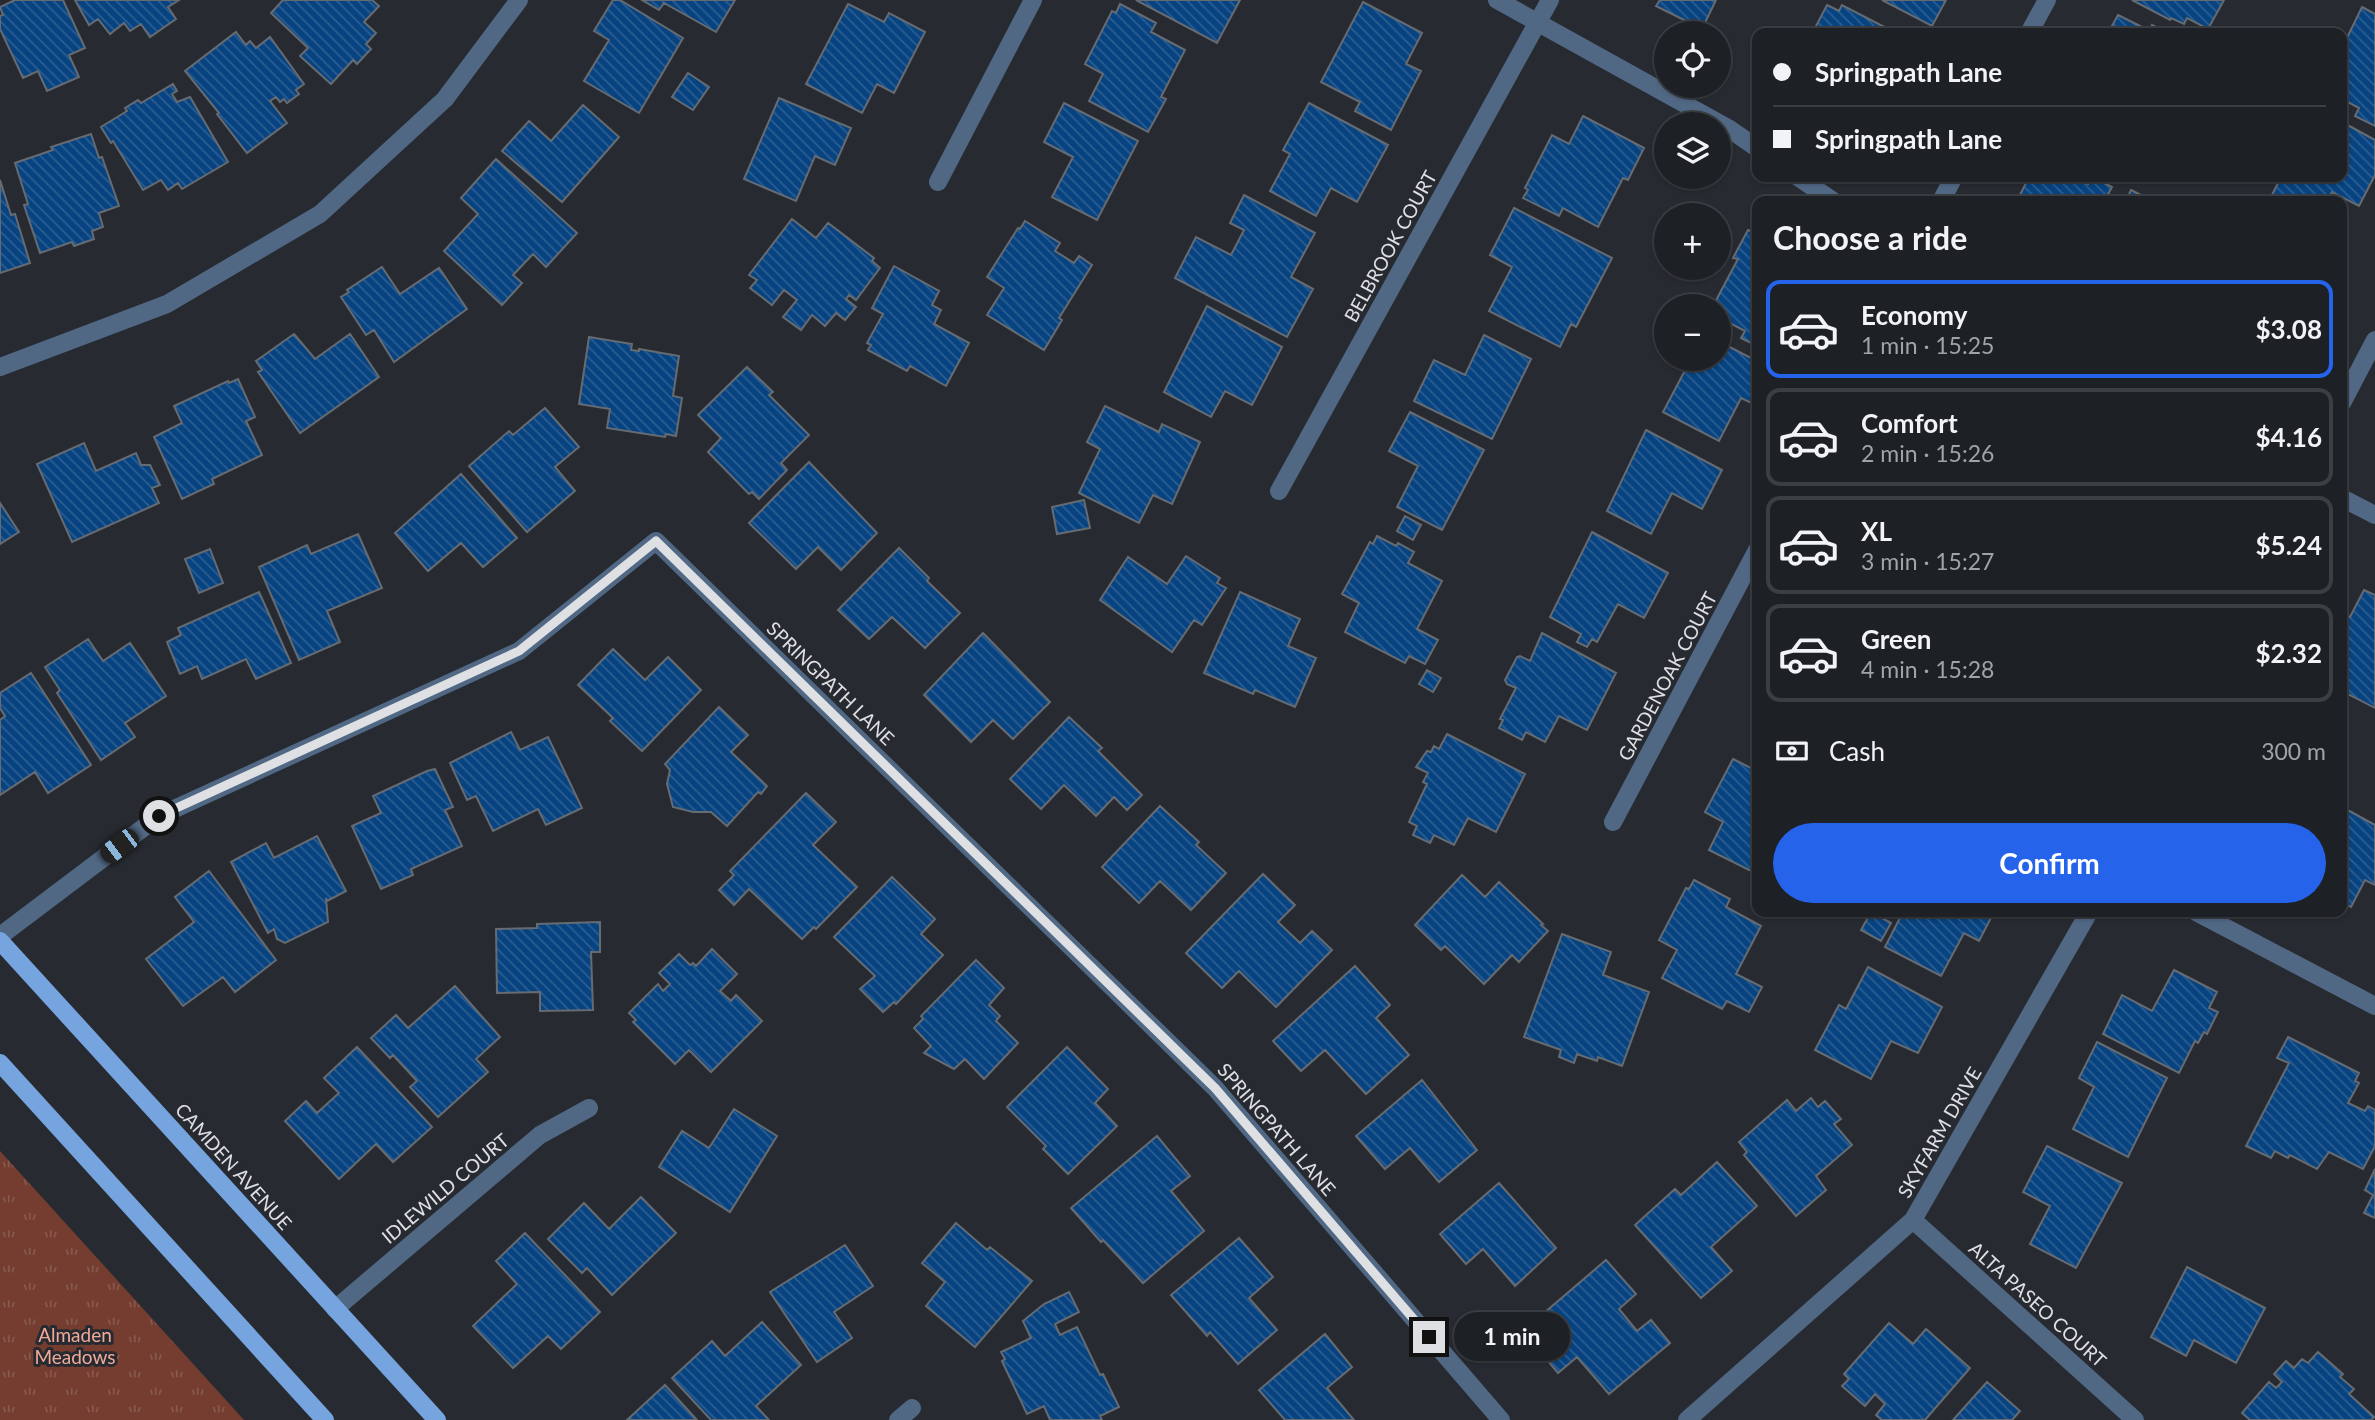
<!DOCTYPE html>
<html lang="en">
<head>
<meta charset="utf-8">
<style>
  body { margin:0; font-family:Lato,sans-serif; background:#25282d; color:#f1f3f6; height:100vh; display:flex; flex-direction:column; font-size:26px; white-space:nowrap }
  * { box-sizing:border-box; margin:0 }
  p { font-size:23px; color:#a0a3a7 }
  .icon { flex:none; width:38px; height:38px; fill:none; stroke:currentColor; stroke-width:2; stroke-linecap:round; stroke-linejoin:round }
  .map { position:relative; flex:1; overflow:hidden }
  .panel { position:absolute; left:1752px; top:196px; width:595px; height:721px; display:flex; flex-direction:column; background:#1d2025; border-radius:14px; box-shadow:0 2px 5px #0004,0 0 0 2px #3b3e42 }
  .panel>* { flex:none }
  .guide { position:absolute; left:1752px; top:28px; width:595px; height:154px; border-radius:14px; box-shadow:0 2px 5px #0004,0 0 0 2px #3b3e42; display:grid; align-content:center; height:154px; padding:0 21px; background:#1d2025 }
  .tools { position:absolute; left:1654px; top:21px; display:grid; gap:14px }
  .tools a { display:grid; place-items:center; width:77px; height:77px; border-radius:50%; background:#1d2025; box-shadow:0 2px 5px #0004,0 0 0 2px #3b3e42; font-size:35px }
  .end { position:absolute; width:32px; height:32px; margin:-16px; border:9px solid #dee0e4; background:#111; box-shadow:0 0 0 4px #111 }
  .from { border-radius:50% }
  .bubble { position:absolute; height:49px; border-radius:24px; background:#1d2025; box-shadow:0 2px 5px #0004,0 0 0 2px #3b3e42; font-size:23px; font-weight:700; line-height:49px; text-align:center }
  .car { position:absolute; width:21px; height:42px; margin:-21px -10px; border-radius:9px; box-shadow:0 0 5px 2px #0007; background:linear-gradient(#222 24%,#8ab4d8 0 40%,#222 0 76%,#8ab4d8 0 86%,#222 0) }
  .guide b { display:flex; align-items:center; gap:24px; height:66px; font-size:26px }
  .guide b+b { border-top:2px solid #3b3e42 }
  .guide i { width:18px; height:18px; background:#f1f3f6 }
  ul { padding:0; list-style:none }
  li { display:flex; align-items:center; gap:21px; height:98px; margin:0 14px 10px; padding:0 7px; border:4px solid #3b3e42; border-radius:14px }
  li div { flex:1 }
  li b { display:block; font-size:26px }
  li em { font-style:normal; font-weight:700 }
  li.on { border-color:#2563eb }
  li>.icon { width:63px; height:63px; stroke-width:1.5 }
  h2 { padding:0 21px; font-size:32px; line-height:84px }
  .pay { display:flex; align-items:center; gap:18px; height:77px; padding:0 21px; font-size:26px }
  .pay p { margin-inline-start:auto }
  .cta { display:flex; gap:14px; margin-top:auto; padding:14px 21px }
  .cta a { flex:1; height:80px; border-radius:42px; background:#2563eb; color:#fff; font-size:28px; font-weight:700; line-height:80px; text-align:center }
  .map>svg:first-child { display:block }
  .park { fill:url(#park-tufts) }
  .building { fill:url(#building-back-hatch); stroke:#666b72; stroke-width:2 }
  .lines { fill:none; stroke-linecap:round; stroke-linejoin:round }
  .minor { stroke:#516884; stroke-width:18 }
  .major { stroke:#75a4de; stroke-width:18 }
  .route { stroke:#dee0e4; stroke-width:9 }
  .labels { text-anchor:middle; dominant-baseline:central; stroke-width:6; stroke-linejoin:round; paint-order:stroke }
  .street-label { font-size:19px; fill:#dee0e4; stroke:#272b31 }
  .park-label { font-size:19px; fill:#f1aa98; stroke:#272b31 }
</style>
</head>
<body>
<div class="map">
<svg width="2375" height="1420" viewBox="0 0 2375 1420">
  <defs>
    <pattern id="park-tufts" width="24" height="20" patternUnits="userSpaceOnUse" patternTransform="scale(1.75)"><rect width="24" height="20" fill="#743d30"/><path d="M3 7l-1-3M5 7V3M7 7l1-3M15 17l-1-3M17 17v-4M19 17l1-3" fill="none" stroke="#87594e"/></pattern>
    <pattern id="building-back-hatch" width="6" height="6" patternUnits="userSpaceOnUse" patternTransform="scale(1.75)"><rect width="6" height="6" fill="#074380"/><path d="M-1 5l2 2M0 0l6 6M5-1l2 2" fill="none" stroke="#2b5e92"/></pattern>
  </defs>
  <rect width="100%" height="100%" fill="#272b31"/>
  <path class="park" d="M0,1151L244,1420H0Z"/>
  <path class="building" d="M15,0H63L85,48L69,55L79,77L47,91L38,71L23,78L0,29V16L3,15L0,7Z
    M75,0H179L168,7L176,19L150,37L141,24L130,31L124,23L110,34L98,19L89,25Z
    M283,0H372L379,6L364,22L376,33L366,44L371,49L357,64L353,60L331,84L300,56L308,48L271,13Z
    M613,0H620L683,38L639,113L584,81L609,40L594,31Z
    M642,0H735L716,32L664,3L659,10Z
    M1136,0H1240L1217,43Z
    M1660,0H1716L1702,29L1656,6Z
    M1882,0H1946L1932,26Z
    M2132,0H2224L2208,29L2187,18L2184,24L2171,18L2170,20Z
    M1363,2L1422,33L1406,64L1421,71L1391,130L1355,111L1360,102L1321,82Z
    M848,4L884,22L889,13L925,32L894,93L877,84L862,113L806,84Z
    M1120,4L1156,23L1151,32L1185,50L1161,97L1166,99L1148,132L1089,101L1103,74L1085,64L1112,11L1116,13Z
    M1827,5L1839,11L1842,5L1896,33H1825L1815,28Z
    M2362,7L2375,14V126L2355,116L2359,108L2342,99V48Z
    M2118,15L2150,31L2152,25L2168,33H2108Z
    M236,32L246,45L250,41L256,48L270,37L304,84L296,90L299,94L287,103L284,99L280,102L276,97L270,101L287,123L247,153L217,114L219,113L185,71Z
    M688,73L709,87L693,110L672,97Z
    M173,84L177,91L172,94L177,102L190,97L228,162L182,189L178,183L168,190L161,180L143,190L113,141L111,143L101,127L127,111L125,108L138,100L141,103Z
    M779,98L851,128L835,165L815,156L796,201L744,179Z
    M1064,103L1138,141L1097,220L1052,197L1073,157L1044,142Z
    M1309,103L1388,145L1357,202L1331,188L1316,216L1270,191L1290,154L1283,150Z
    M583,105L619,137L562,202L502,151L529,121L551,141Z
    M1583,116L1644,148L1628,180L1623,178L1598,227L1563,208L1559,216L1523,198L1528,190L1525,188L1552,135L1569,144Z
    M2342,122L2375,140V175L2359,206L2332,192L2327,201H2284L2272,195L2281,177H2342Z
    M91,134L99,158L102,157L119,206L99,213L103,227L92,231L94,239L74,246L72,242L40,253L24,205L28,204L15,163L53,150L51,147Z
    M496,159L577,233L546,267L533,254L513,275L522,283L502,305L444,251L478,214L461,198Z
    M2029,177H2069L2088,184L2092,177L2112,187L2108,194L2119,199L2017,201Z
    M0,180L11,215L15,214L30,263L0,273Z
    M2131,190L2141,195L2138,201H2126Z
    M1244,195L1315,233L1291,277L1313,289L1287,337L1175,278L1196,237L1231,255L1244,230L1230,223Z
    M1514,208L1612,258L1576,327L1571,324L1560,347L1489,311L1512,267L1490,255Z
    M792,219L816,238L828,223L874,258L872,261L880,268L856,300L849,295L846,299L856,307L845,320L836,313L825,326L812,315L801,330L783,317L797,300L784,290L772,305L750,288L757,280L749,275Z
    M1025,221L1060,243L1055,251L1074,263L1079,256L1092,265L1059,318L1062,320L1044,350L987,315L1004,288L987,277L1018,228L1020,229Z
    M1748,230L1757,234V346L1741,338L1745,331L1718,317V306H1713L1738,259L1733,258Z
    M894,266L939,291L932,305L941,310L934,324L969,343L946,386L910,366L907,371L868,350L871,345L867,343L883,314L872,308Z
    M382,267L400,294L439,268L467,309L394,362L374,330L366,335L341,297L349,292L347,290Z
    M1207,306L1282,347L1252,405L1225,391L1211,417L1164,392Z
    M294,334L315,359L350,334L379,377L300,433L258,372L262,370L256,361Z
    M1484,335L1531,359L1492,439L1414,401L1434,360L1465,375Z
    M589,337L632,344L631,350L639,351V349L679,356L673,396L682,398L676,436L666,434L665,437L607,428L610,409L579,404Z
    M1718,341L1757,361V403L1756,405L1741,398L1719,441L1663,412L1691,359H1718Z
    M747,367L773,392L769,395L809,435L781,463L787,470L759,499L752,492L749,494L708,452L721,438L698,415Z
    M238,379L255,417L246,421L262,455L212,479L214,484L182,499L154,437L182,423L174,406L228,381L229,383Z
    M1105,406L1159,432L1162,424L1200,442L1172,504L1153,495L1139,523L1079,493L1100,449L1087,442Z
    M545,408L579,447L555,467L575,491L527,532L469,466L509,431L513,435Z
    M1410,412L1484,450L1442,530L1397,507L1418,466L1389,451Z
    M1646,430L1722,470L1702,509L1672,493L1651,534L1607,511Z
    M84,443L96,471L136,453L141,465H150L160,485L152,488L159,503L72,542L37,464Z
    M809,462L877,533L841,570L818,547L796,569L749,523Z
    M461,474L517,538L483,567L461,543L428,571L395,533Z
    M1084,500L1090,528L1057,534L1052,507Z
    M0,503L19,532L0,544Z
    M1405,516L1421,525L1413,540L1397,531Z
    M1592,532L1668,573L1644,618L1618,604L1597,642L1592,639L1587,647L1577,642L1581,634L1550,617Z
    M358,534L382,588L327,611L340,642L299,660L259,567L307,545L311,554Z
    M1377,536L1396,546L1398,543L1414,552L1408,563L1442,581L1417,629L1438,640L1425,664L1409,656L1405,663L1345,632L1359,603L1342,594L1370,542L1373,544Z
    M899,548L929,578L927,581L960,613L925,648L892,617L869,639L838,610Z
    M210,549L223,583L199,593L185,559Z
    M1186,556L1220,578L1217,583L1226,588L1202,625L1194,620L1172,652L1100,600L1128,557L1167,584Z
    M2364,590L2375,595V708L2342,691L2347,677L2342,674V612L2350,617Z
    M259,592L291,663L256,679L246,659L202,679L197,666L180,674L167,642L181,635L178,628Z
    M1240,592L1300,619L1288,646L1316,658L1295,707L1255,690L1253,694L1204,673Z
    M983,633L1050,702L1013,739L993,720L971,742L924,695Z
    M1542,633L1616,673L1587,730L1559,716L1545,742L1526,732L1522,740L1499,728L1503,720L1500,719L1516,688L1507,684L1505,680L1517,657L1520,656L1530,661Z
    M88,639L103,661L130,643L166,696L125,723L135,737L101,760L57,693L60,690L45,667Z
    M613,649L645,680L668,657L701,690L642,751L610,721L613,718L578,685Z
    M1427,670L1441,678L1433,692L1419,684Z
    M31,673L91,765L48,793L35,772L0,795V720L5,716L0,708V693Z
    M719,707L748,735L731,752L767,786L761,794L758,792L727,826L711,812H693L673,807L667,784L670,770L665,764Z
    M1069,717L1102,748L1098,751L1142,795L1127,810L1114,797L1096,816L1064,785L1041,809L1010,779Z
    M511,732L520,750L548,737L582,808L546,825L538,809L493,831L476,796L467,800L450,763Z
    M1447,734L1525,774L1496,832L1468,818L1454,845L1434,835L1430,843L1413,835L1417,826L1409,822L1427,784L1423,782L1428,773L1416,767L1427,751L1431,752L1434,746L1439,749Z
    M1733,759L1757,771V874L1709,850L1723,822L1705,812Z
    M435,769L453,807L445,810L462,846L411,869L413,875L381,889L352,826L381,813L373,796L427,771Z
    M806,793L836,822L813,845L857,887L816,929L814,927L802,939L749,889L734,905L719,890L734,875L730,871Z
    M1160,806L1199,842L1196,845L1226,873L1191,910L1160,881L1139,903L1102,867Z
    M2344,808L2375,825V885L2365,880L2351,907L2342,902V812Z
    M317,836L346,891L327,901L326,898L328,922L285,943L277,939L274,929L268,933L231,862L266,843L274,858Z
    M209,871L276,960L235,992L223,977L183,1006L146,959L194,922L175,897Z
    M1263,874L1295,905L1278,922L1300,943L1312,931L1332,950L1276,1007L1239,971L1222,988L1186,953Z
    M1462,875L1485,897L1499,882L1543,924L1541,925L1548,931L1519,962L1512,955L1484,984L1445,946L1441,950L1415,925Z
    M892,877L935,919L921,934L943,955L896,1004L894,1002L883,1012L860,989L875,976L834,937Z
    M1694,880L1730,899L1726,907L1761,926L1736,974L1762,987L1749,1012L1727,1001L1722,1009L1662,978L1677,950L1659,940L1686,888L1689,889Z
    M1871,912L1891,923L1881,941L1861,930Z
    M1903,912H1994L1979,941L1964,933L1941,976L1885,947Z
    M600,922V952H591L593,1010L540,1011V992L497,993L496,929L537,928V924Z
    M1562,934L1611,952L1603,975L1649,992L1622,1066L1598,1057L1597,1061L1577,1054L1574,1063L1559,1057L1561,1050L1524,1037Z
    M712,949L737,974L720,991L731,1001L736,995L762,1021L711,1072L689,1050L675,1064L633,1022L636,1020L629,1013L658,984L663,991L670,984L659,973L679,954L690,965L693,963L696,966Z
    M976,960L1004,988L989,1005L1000,1016L996,1021L1018,1043L984,1079L965,1059L954,1069L924,1053L931,1046L914,1028L923,1019L921,1016Z
    M1355,966L1390,1005L1376,1018L1409,1055L1366,1094L1325,1050L1301,1071L1273,1041Z
    M1868,967L1942,1007L1918,1053L1891,1041L1871,1079L1815,1050L1839,1005L1846,1009Z
    M2174,970L2217,992L2209,1008L2218,1012L2207,1034L2204,1032L2198,1043L2195,1041L2179,1073L2103,1034L2122,995L2152,1011Z
    M455,986L500,1037L476,1059L488,1072L438,1117L410,1087L417,1081L393,1055L390,1058L371,1038L396,1015L408,1028Z
    M2288,1037L2359,1073L2355,1081L2359,1083L2348,1103L2365,1111L2368,1106L2375,1110V1146L2363,1169L2329,1152L2317,1169L2290,1155L2288,1158L2275,1151L2271,1158L2246,1146L2289,1063L2277,1058Z
    M2097,1042L2167,1078L2128,1157L2073,1129L2094,1087L2079,1078Z
    M357,1047L432,1127L393,1162L376,1144L339,1179L285,1121L306,1101L317,1113L339,1093L324,1078Z
    M1067,1047L1108,1089L1095,1103L1117,1126L1068,1174L1043,1149L1046,1146L1007,1107Z
    M1422,1080L1477,1150L1439,1182L1410,1148L1385,1169L1356,1136Z
    M1811,1098L1818,1107L1825,1101L1841,1119L1834,1124L1852,1145L1816,1176L1826,1190L1796,1216L1744,1155L1747,1152L1739,1142L1787,1100L1796,1111Z
    M734,1109L777,1136L730,1212L659,1167L682,1131L709,1148Z
    M1157,1136L1190,1176L1171,1191L1204,1231L1143,1283L1103,1240L1101,1242L1071,1208Z
    M2047,1146L2122,1183L2076,1268L2030,1244L2050,1206L2023,1192Z
    M1717,1162L1757,1206L1711,1247L1732,1271L1701,1298L1635,1225L1675,1189L1681,1195Z
    M2375,1169V1218L2364,1213L2373,1195L2365,1190Z
    M1499,1183L1556,1248L1515,1286L1483,1249L1466,1264L1440,1234Z
    M641,1197L676,1233L612,1295L587,1268L582,1273L548,1239L584,1203L609,1229Z
    M956,1223L987,1250L990,1247L1032,1281L975,1347L926,1306L945,1282L922,1263Z
    M525,1233L600,1312L561,1349L548,1336L513,1368L473,1326L517,1284L496,1261Z
    M1239,1238L1273,1277L1249,1298L1277,1330L1238,1364L1210,1332L1207,1336L1171,1295Z
    M845,1245L873,1286L834,1312L852,1338L817,1362L770,1292Z
    M1606,1260L1636,1294L1619,1309L1637,1331L1651,1320L1670,1343L1609,1394L1577,1357L1558,1373L1523,1331Z
    M2187,1267L2265,1308L2236,1363L2194,1340L2186,1356L2151,1337Z
    M1069,1292L1079,1312L1055,1324L1060,1335L1077,1327L1100,1375L1103,1374L1119,1407L1100,1416L1102,1420H1050L1044,1406L1027,1414L1002,1361L1005,1359L1001,1352L1031,1338L1023,1321L1044,1304Z
    M762,1322L801,1365L756,1406L769,1420H711L672,1378L712,1341L725,1356Z
    M1889,1323L1913,1344L1926,1329L1970,1368L1925,1420H1882L1876,1415L1885,1404L1875,1394L1865,1406L1842,1386L1849,1379L1844,1374Z
    M1325,1334L1352,1367L1327,1388L1354,1420H1285L1259,1390Z
    M2318,1352L2343,1374L2340,1377L2354,1389L2349,1394L2374,1417L2371,1420H2250L2242,1413L2269,1382L2276,1388L2282,1382L2274,1374L2286,1361L2294,1368L2302,1359L2308,1363Z
    M1987,1382L2020,1411L2012,1420H1953Z
    M665,1385L697,1420H627Z"/>
  <g class="lines">
    <path class="minor" d="M1497,0L1728,128L1757,148
      M2029,33L2047,0
      M1798,177L1833,201
      M938,182L1033,0
      M1941,201L1954,177
      M0,367L167,304L320,214L445,99L519,0
      M2342,403L2375,340
      M1279,491L1550,0
      M2342,498L2375,515
      M1613,822L1757,550
      M2196,912L2375,1006
      M0,936L159,816L519,651L656,541L1215,1088L1501,1420
      M1913,1220L2135,1420
      M335,1309L540,1135L589,1108
      M898,1420L912,1408
      M1687,1420L1913,1220L2089,912"/>
    <path class="major" d="M0,941L437,1420
      M0,1063L325,1420"/>
  </g>
  <g class="lines">
    <path class="route" d="M159,816L519,651L656,541L1215,1088L1429,1337"/>
  </g>
  <g class="labels">
    <g class="street-label">
      <text transform="translate(1390 246) rotate(-61)">BELBROOK COURT</text>
      <text transform="translate(1667 676) rotate(-62)">GARDENOAK COURT</text>
      <text transform="translate(831 683) rotate(44)">SPRINGPATH LANE</text>
      <text transform="translate(1277 1129) rotate(49)">SPRINGPATH LANE</text>
      <text transform="translate(1939 1132) rotate(-60)">SKYFARM DRIVE</text>
      <text transform="translate(234 1166) rotate(48)">CAMDEN AVENUE</text>
      <text transform="translate(445 1188) rotate(-40)">IDLEWILD COURT</text>
      <text transform="translate(2038 1304) rotate(42)">ALTA PASEO COURT</text>
    </g>
    <g class="park-label">
      <text x="75" y="1334">Almaden<tspan x="75" dy="22">Meadows</tspan></text>
    </g>
  </g>
</svg>
<div class="tools">
<a><svg class="icon" aria-label="locate" viewBox="0 0 24 24"><circle cx="12" cy="12" r="6"/><path d="M12 2v4M12 18v4M2 12h4M18 12h4"/></svg></a>
<a><svg class="icon" aria-label="layers" viewBox="0 0 24 24"><path d="M12 4l9 5-9 5-9-5zM3 14l9 5 9-5"/></svg></a>
<a>+</a>
<a>−</a>
</div>
<i class="end from" style="left:159px;top:816px"></i>
<i class="end" style="left:1429px;top:1337px"></i>
<div class="bubble" style="left:1454px;top:1312px;width:116px">1 min</div>
<i class="car" style="left:119px;top:846px;rotate:233deg"></i>
<div class="guide">
<b><i class="from"></i>Springpath Lane</b>
<b><i></i>Springpath Lane</b>
</div>
<section class="panel">
<h2>Choose a ride</h2>
<ul>
<li class="on"><svg class="icon" aria-label="car" viewBox="0 0 24 24"><path d="M5 17H2v-5l4-1 3-4h7l3 4 3 1v5h-3M9 17h6M6 11h13"/><circle cx="7" cy="17" r="2"/><circle cx="17" cy="17" r="2"/></svg><div><b>Economy</b><p>1 min · 15:25</p></div><em>$3.08</em></li>
<li><svg class="icon" aria-label="car" viewBox="0 0 24 24"><path d="M5 17H2v-5l4-1 3-4h7l3 4 3 1v5h-3M9 17h6M6 11h13"/><circle cx="7" cy="17" r="2"/><circle cx="17" cy="17" r="2"/></svg><div><b>Comfort</b><p>2 min · 15:26</p></div><em>$4.16</em></li>
<li><svg class="icon" aria-label="car" viewBox="0 0 24 24"><path d="M5 17H2v-5l4-1 3-4h7l3 4 3 1v5h-3M9 17h6M6 11h13"/><circle cx="7" cy="17" r="2"/><circle cx="17" cy="17" r="2"/></svg><div><b>XL</b><p>3 min · 15:27</p></div><em>$5.24</em></li>
<li><svg class="icon" aria-label="car" viewBox="0 0 24 24"><path d="M5 17H2v-5l4-1 3-4h7l3 4 3 1v5h-3M9 17h6M6 11h13"/><circle cx="7" cy="17" r="2"/><circle cx="17" cy="17" r="2"/></svg><div><b>Green</b><p>4 min · 15:28</p></div><em>$2.32</em></li>
</ul>
<div class="pay"><svg class="icon" aria-label="cash" viewBox="0 0 24 24"><path d="M3 7h18v10H3z"/><circle cx="12" cy="12" r="2"/></svg>Cash<p>300 m</p></div>
<div class="cta"><a>Confirm</a></div>
</section>
</div>
</body>
</html>
